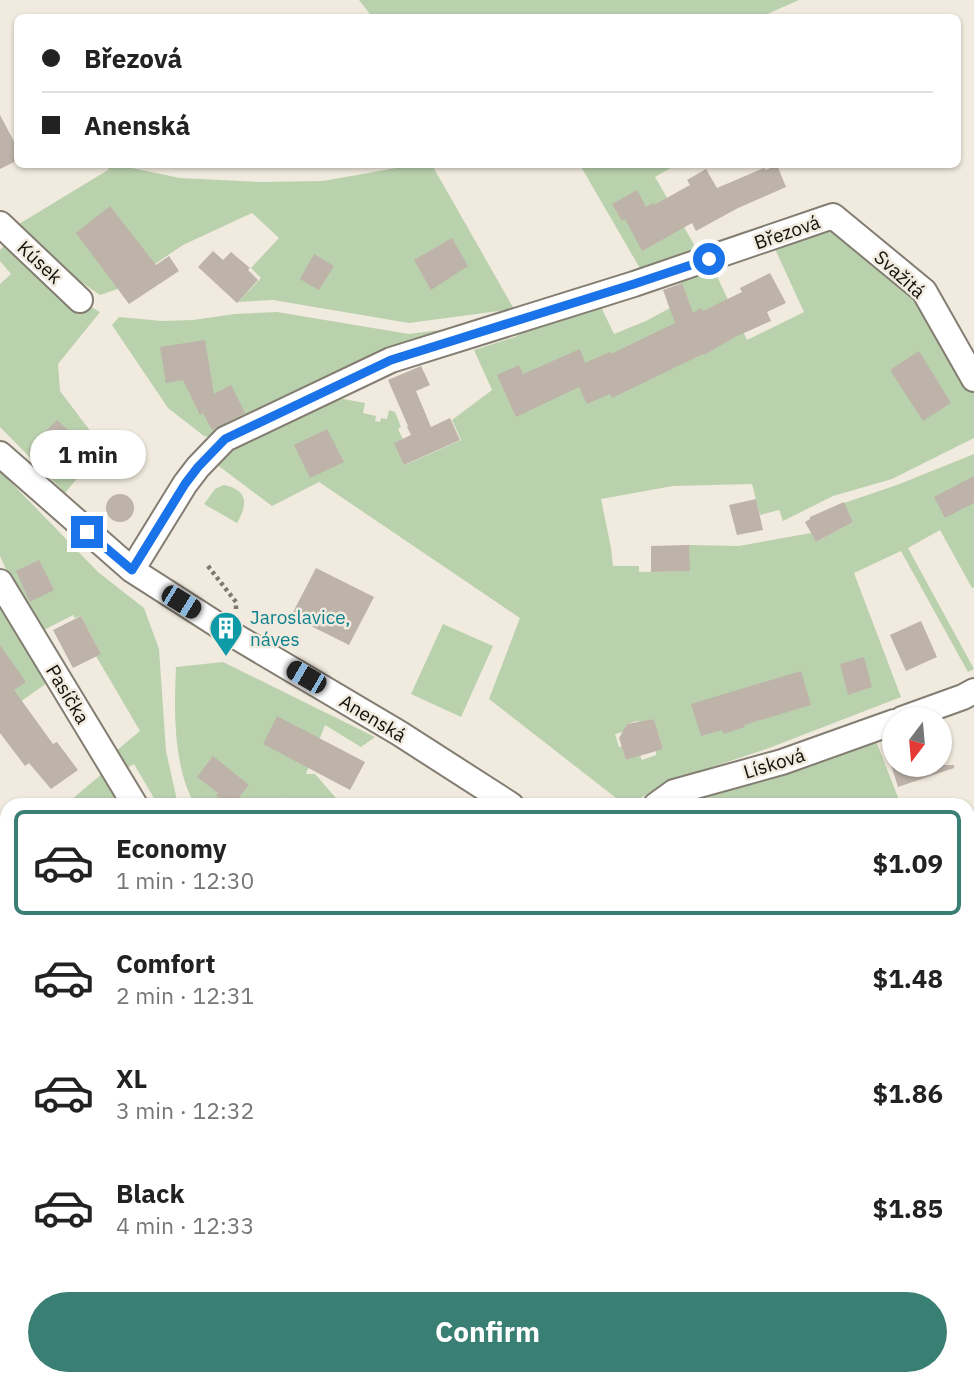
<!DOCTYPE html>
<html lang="en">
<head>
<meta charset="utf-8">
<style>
  body { margin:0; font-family:"IBM Plex Sans",sans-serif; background:#f2f2f2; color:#222; height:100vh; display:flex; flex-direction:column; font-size:26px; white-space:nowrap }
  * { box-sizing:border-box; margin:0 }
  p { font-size:23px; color:#767676 }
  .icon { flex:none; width:38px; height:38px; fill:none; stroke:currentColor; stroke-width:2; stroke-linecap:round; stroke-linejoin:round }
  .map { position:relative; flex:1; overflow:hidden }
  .drawer { position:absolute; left:0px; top:798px; width:975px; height:588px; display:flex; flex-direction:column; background:#fff; border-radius:21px 21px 0 0; box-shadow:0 2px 5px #0004 }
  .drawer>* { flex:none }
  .hud { position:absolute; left:14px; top:14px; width:947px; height:154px; border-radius:10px; box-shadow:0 2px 5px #0004; display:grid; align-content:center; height:154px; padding:0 28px; background:#fff }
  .needle { width:46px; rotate:196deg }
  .buttons { position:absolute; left:882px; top:707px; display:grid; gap:14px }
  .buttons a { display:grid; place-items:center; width:70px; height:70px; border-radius:50%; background:#fff; box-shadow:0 2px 5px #0004; font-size:35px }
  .end { position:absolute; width:32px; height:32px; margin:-16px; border:9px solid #1a73e8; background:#fff; box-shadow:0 0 0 4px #fff }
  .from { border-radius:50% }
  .bubble { position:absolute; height:49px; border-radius:24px; background:#fff; box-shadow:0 2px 5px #0004; font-size:23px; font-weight:700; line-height:49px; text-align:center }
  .car { position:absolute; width:21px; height:42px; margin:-21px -10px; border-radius:9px; box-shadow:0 0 5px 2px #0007; background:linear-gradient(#222 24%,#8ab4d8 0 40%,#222 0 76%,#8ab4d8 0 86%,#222 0) }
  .hud b { display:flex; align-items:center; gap:24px; height:66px; font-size:26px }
  .hud b+b { border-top:2px solid #e0e0e0 }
  .hud i { width:18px; height:18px; background:#222 }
  ul { padding:12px 0 0; list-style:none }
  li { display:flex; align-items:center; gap:21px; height:105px; margin:0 14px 10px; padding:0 14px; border:4px solid transparent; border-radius:10px }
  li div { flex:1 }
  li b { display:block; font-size:26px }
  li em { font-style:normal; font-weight:700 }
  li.on { border-color:#3a7f74 }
  li>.icon { width:63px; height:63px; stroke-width:1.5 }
  .primary-button { display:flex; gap:14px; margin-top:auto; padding:14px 28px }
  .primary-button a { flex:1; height:80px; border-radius:42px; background:#3a7f74; color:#fff; font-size:28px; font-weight:700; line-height:80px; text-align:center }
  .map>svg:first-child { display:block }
  .green { fill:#bad1ad; fill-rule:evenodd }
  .building { fill:#bdb3a9 }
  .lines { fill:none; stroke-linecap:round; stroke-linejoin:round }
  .street-casing { stroke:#837d72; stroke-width:28 }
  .path { stroke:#7d7971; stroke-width:4.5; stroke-dasharray:3.5 3.5; stroke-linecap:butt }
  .street { stroke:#fff; stroke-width:24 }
  .route { stroke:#1a73e8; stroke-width:9 }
  .labels { text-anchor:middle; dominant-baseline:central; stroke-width:5; stroke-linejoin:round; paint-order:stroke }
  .street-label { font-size:19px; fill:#12100b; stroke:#f1eade }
  .culture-label { font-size:19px; fill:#0d838f; stroke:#f1eade; text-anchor:start }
</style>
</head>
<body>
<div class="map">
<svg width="974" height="1386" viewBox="0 0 974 1386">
  <rect width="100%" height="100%" fill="#f1eade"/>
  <path class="green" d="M359,0H799L758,18H369L370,14Z
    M110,165H117L180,178L259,182L323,181L413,165H432L514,309L409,323L273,300L238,302L261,278L251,268L279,238L252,213L183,245L118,289L100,295L64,270L19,224L108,170Z
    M580,165H676L655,177L696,248L748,230L645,277Z
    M831,229L901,285L928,318L974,382V438L892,479L833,496L783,521L779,510L760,515L752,484L673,486L601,499L611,548L613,566H639V572L689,571V545L739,546L811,533L816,542L853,522L844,503L897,485L974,454V587L972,588L940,530L908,548L974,669L968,672L901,551L854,573L901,697L769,748L667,782L629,805H625L489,699L520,618L319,482L272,506L212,461L224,453L338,398L365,403L363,413L376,416L375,421L380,422L381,418L387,419L389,410L395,412L401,427L398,429L403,439L395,443L405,465L461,440L452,420L492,390L474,350L515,337L547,318L600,307L626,300L602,309L614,334L646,321L670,308L667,302L686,295L681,281L714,270L747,340L804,312L775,249ZM654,719L663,749L656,751V755L642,760L640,756L626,760L622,746L619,747L615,734L626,731L625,727L627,724L637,721L641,722Z
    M11,238L52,285L100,312L58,364L60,391L94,436L99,452L65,493L0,427V284L11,274L0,261V250Z
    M277,312L409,334L494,323L218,439L204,436L168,408L112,325L119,317L162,321L193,320L235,314Z
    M0,471L98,572L144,608L159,649L166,751L178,805H158L134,764L119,772L111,755L140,731L96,656L101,654L81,616L75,618L73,615L36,634L0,556Z
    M224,485C248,490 248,504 237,523L204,504L215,489Z
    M0,593L47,683L0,716Z
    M443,624L493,646L461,717L411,694Z
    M223,662L375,737L361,747L325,725L306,774H315L342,805H289L288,797L281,805H195C173,766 174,711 176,667Z
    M876,741L901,805H677L709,790L810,765Z
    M103,773L120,805H65Z
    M0,928L7,934V1379H968V1301L974,1328V1386H0Z"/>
  <path class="building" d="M0,115L18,149V160L0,169Z
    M777,165L786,187L738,208L696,231L692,223L642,251L625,219L622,221L612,204L637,190L646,207L653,203L654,205L690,185L687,180L706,169L717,188L764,168L766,170Z
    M110,206L156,265L169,256L179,271L129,304L76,233Z
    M452,238L468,266L431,290L414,260Z
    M213,251L223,260L231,252L250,268L248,270L258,280L237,303L198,267Z
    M314,254L334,266L319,290L300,279Z
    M770,273L786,303L767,312L771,321L735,337L704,355L703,354L612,398L610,394L587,404L579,387L516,417L497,375L519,365L523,374L580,349L585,363L610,352L611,354L675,323L663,290L682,283L693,313L701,308L703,311L742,292L740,288Z
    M205,340L214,394L231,385L245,413L212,430L203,413L200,415L183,380L166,383L160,347Z
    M919,351L951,403L923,421L890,370Z
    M421,366L430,385L416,391L431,427L450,418L460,440L404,465L394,443L411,435L407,427L408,426L388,380Z
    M57,420L75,436L46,467L28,450Z
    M327,429L344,462L310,478L294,445Z
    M974,476V503L945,518L934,497Z
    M106 508a14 14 0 1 1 28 0a14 14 0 1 1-28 0Z
    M756,499L763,530L737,535L729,505Z
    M844,502L853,522L816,542L805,522L810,519V517Z
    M689,545L690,571L651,572V546Z
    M39,560L54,590L30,602L16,571Z
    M316,568L374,597L349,645L291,616Z
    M81,616L101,654L73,668L53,630Z
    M921,621L937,657L906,671L890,635Z
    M0,645L26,682L14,690L53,744L57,742L78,770L51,789L29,763L25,766L0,733Z
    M864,657L872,687L848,695L840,664Z
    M801,671L811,705L744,725L745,727L724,734L722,730L701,736L691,704Z
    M277,716L365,762L350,790L263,744Z
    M654,719L663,749L626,760L619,738L627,724Z
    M213,756L249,785L233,805H227L216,795L218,793L197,777Z
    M891,765H954V768L898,787Z"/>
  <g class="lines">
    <defs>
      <path id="street" d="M0,224L80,300
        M0,454L132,570L235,636L399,733L511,805
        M132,570L185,484L198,467L225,439L391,360L634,284L833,216L924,291L974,379
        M0,582L135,805
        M902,719L963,697L974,691
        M656,805L674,792L782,762L894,722
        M0,860L7,864
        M968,882L974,879
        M968,1048L974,1045
        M968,1142L974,1141
        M968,1229L974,1253
        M536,1379L538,1386"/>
    </defs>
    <use href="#street" class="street-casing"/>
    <path class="path" d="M208,566L236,602V611
      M309,1379L312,1386
      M142,1386L167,1379
      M406,1386L407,1379
      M564,1386L566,1379"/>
    <use href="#street" class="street"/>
  </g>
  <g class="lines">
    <path class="route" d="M87,532L132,570L185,484L198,467L225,439L391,360L634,284L709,259"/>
  </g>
  <defs>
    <symbol id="building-pin" viewBox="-11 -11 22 30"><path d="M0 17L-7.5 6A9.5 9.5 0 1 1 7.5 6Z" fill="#0f9aa8" stroke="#f1eade"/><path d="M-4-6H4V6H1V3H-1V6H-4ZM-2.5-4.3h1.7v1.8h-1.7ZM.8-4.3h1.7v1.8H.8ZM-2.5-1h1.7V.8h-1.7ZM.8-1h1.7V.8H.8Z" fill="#fff"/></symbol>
  </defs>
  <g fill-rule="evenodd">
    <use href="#building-pin" x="207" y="609" width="38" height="52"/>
  </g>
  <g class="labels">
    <g class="street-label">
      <text transform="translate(787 232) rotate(-19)">Březová</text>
      <text transform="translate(40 262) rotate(43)">Kúsek</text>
      <text transform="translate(900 274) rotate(42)">Svažitá</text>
      <text transform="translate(68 694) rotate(59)">Pasíčka</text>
      <text transform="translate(373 718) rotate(31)">Anenská</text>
      <text transform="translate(774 763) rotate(-17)">Lísková</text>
    </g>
    <g class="culture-label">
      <text x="250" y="617">Jaroslavice,<tspan x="250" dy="22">náves</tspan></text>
    </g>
  </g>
</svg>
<div class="buttons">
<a><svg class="needle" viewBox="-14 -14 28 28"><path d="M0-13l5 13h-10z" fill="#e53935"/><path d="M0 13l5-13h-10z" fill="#767676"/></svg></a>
</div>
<i class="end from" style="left:709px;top:259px"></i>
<i class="end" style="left:87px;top:532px"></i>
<div class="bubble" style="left:30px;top:430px;width:116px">1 min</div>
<i class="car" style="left:181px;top:602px;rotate:122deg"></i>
<i class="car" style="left:306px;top:677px;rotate:300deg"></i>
<div class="hud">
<b><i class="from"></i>Březová</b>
<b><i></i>Anenská</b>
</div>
<section class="drawer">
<ul>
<li class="on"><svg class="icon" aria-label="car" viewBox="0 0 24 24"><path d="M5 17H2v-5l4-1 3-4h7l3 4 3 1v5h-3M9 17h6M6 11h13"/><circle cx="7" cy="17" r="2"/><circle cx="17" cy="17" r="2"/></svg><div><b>Economy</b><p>1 min · 12:30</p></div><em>$1.09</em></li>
<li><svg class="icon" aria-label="car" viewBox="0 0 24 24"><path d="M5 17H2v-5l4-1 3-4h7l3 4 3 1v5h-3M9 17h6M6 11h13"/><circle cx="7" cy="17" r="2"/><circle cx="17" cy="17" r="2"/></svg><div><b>Comfort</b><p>2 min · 12:31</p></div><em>$1.48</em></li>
<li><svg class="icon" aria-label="car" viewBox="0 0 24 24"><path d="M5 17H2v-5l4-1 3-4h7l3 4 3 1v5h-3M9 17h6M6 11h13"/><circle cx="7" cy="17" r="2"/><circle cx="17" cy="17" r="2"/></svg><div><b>XL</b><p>3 min · 12:32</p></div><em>$1.86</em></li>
<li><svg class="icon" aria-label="car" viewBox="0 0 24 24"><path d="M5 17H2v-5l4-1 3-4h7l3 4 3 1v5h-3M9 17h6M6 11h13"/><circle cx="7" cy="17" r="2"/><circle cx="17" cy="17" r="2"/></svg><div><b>Black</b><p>4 min · 12:33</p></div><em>$1.85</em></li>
</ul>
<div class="primary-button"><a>Confirm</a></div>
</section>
</div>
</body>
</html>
